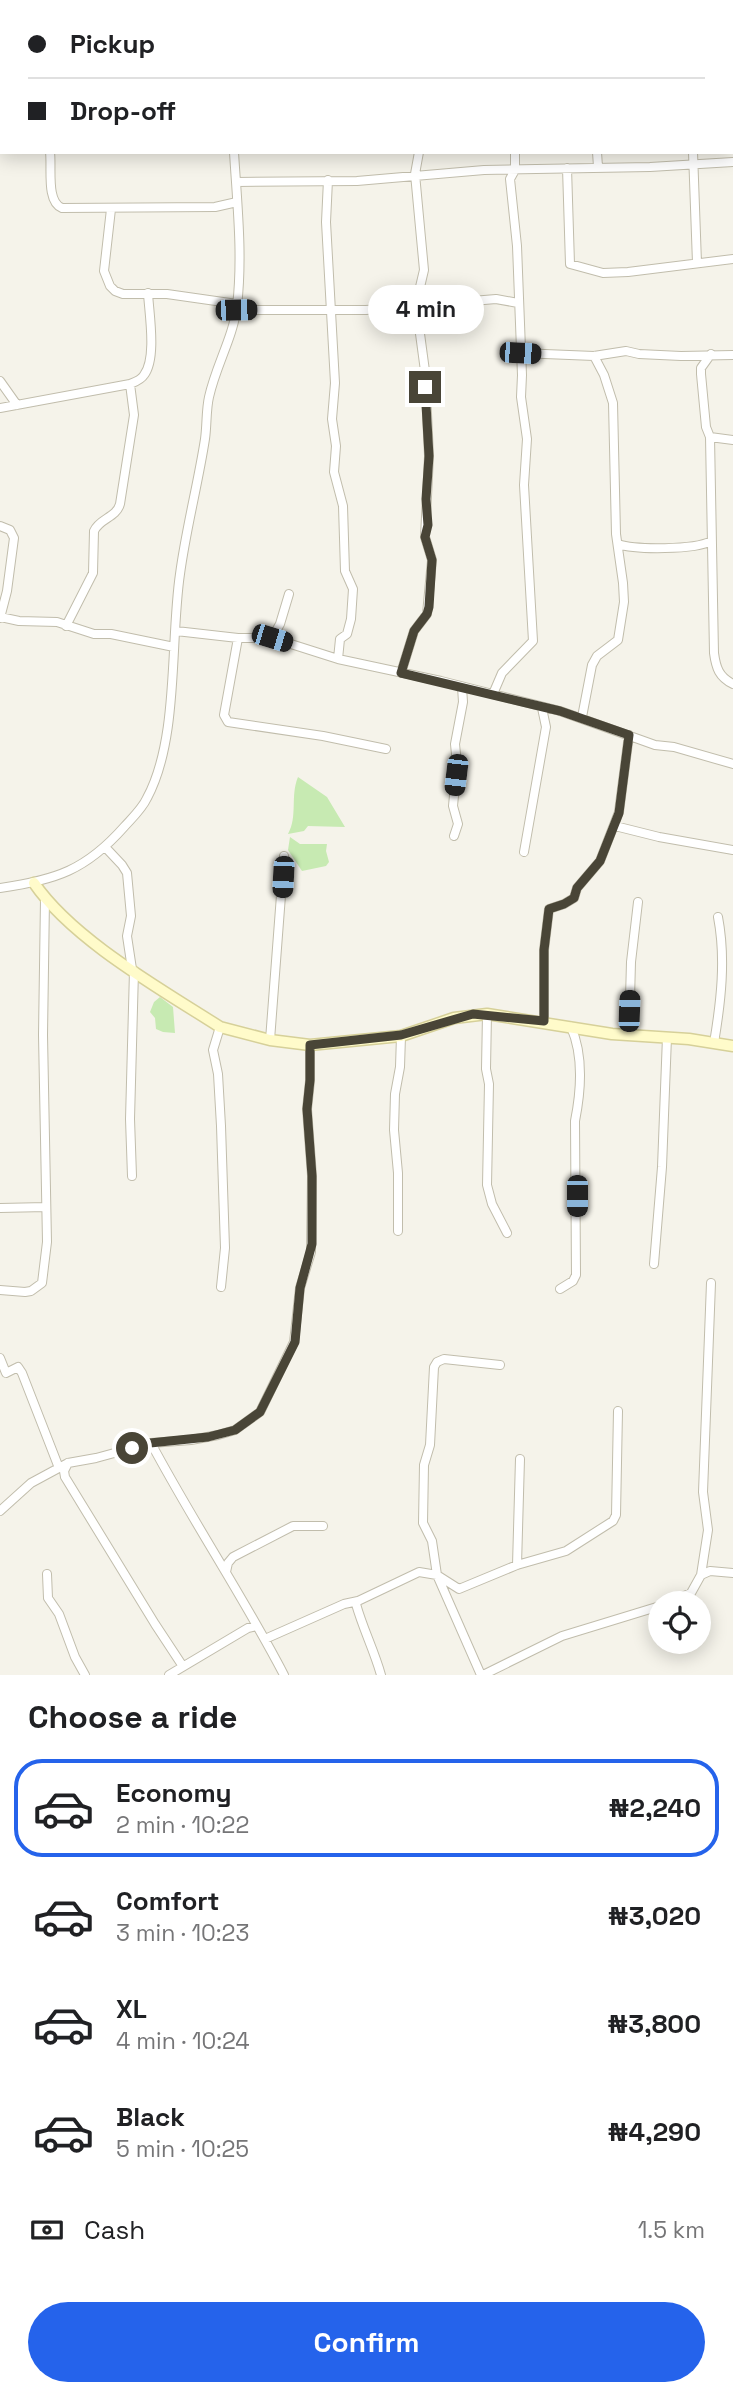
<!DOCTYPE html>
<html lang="en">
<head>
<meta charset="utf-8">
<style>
  body { margin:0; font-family:"Space Grotesk",sans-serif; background:#f6f6f6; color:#202124; height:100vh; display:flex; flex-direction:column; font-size:26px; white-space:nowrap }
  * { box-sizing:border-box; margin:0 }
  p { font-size:23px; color:#757577 }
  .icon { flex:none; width:38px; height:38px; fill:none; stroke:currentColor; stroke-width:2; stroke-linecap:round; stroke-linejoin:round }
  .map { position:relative; height:1675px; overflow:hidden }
  .drawer { display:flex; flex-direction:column; background:#fff; flex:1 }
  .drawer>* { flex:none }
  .guide { position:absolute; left:0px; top:0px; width:733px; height:154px; box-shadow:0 4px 18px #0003; display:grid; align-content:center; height:154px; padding:0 28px; background:#fff }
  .controls { position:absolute; left:648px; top:1591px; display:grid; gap:14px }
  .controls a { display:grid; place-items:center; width:63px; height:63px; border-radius:50%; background:#fff; box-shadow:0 4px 18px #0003; font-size:35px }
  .end { position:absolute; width:32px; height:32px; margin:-16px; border:9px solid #494537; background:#fff; box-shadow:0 0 0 4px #fff }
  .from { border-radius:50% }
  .bubble { position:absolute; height:49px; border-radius:24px; background:#fff; box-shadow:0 4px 18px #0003; font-size:23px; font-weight:700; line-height:49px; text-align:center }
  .car { position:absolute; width:21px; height:42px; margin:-21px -10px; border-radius:9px; box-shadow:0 0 5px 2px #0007; background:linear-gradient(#222 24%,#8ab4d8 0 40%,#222 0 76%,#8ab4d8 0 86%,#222 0) }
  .guide b { display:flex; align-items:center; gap:24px; height:66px; font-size:26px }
  .guide b+b { border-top:2px solid #e0e0e0 }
  .guide i { width:18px; height:18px; background:#202124 }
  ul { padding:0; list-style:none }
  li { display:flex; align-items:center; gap:21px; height:98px; margin:0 14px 10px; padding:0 14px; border:4px solid transparent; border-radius:28px }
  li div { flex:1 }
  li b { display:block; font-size:26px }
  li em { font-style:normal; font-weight:700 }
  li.active { border-color:#2563eb }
  li>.icon { width:63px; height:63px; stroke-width:1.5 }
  h2 { padding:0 28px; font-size:32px; line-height:84px }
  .pay { display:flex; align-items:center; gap:18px; height:77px; padding:0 28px; font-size:26px }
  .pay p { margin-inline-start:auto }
  .cta { display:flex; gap:14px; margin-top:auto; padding:14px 28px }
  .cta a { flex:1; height:80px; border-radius:42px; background:#2563eb; color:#fff; font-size:28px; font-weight:700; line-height:80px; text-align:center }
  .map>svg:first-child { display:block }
  .green { fill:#c7eab2 }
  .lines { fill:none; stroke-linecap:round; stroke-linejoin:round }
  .street-casing { stroke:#c1bdac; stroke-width:10 }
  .secondary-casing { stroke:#d6d099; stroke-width:13 }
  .street { stroke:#fff; stroke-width:8 }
  .secondary { stroke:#fffbca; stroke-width:10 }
  .route { stroke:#494537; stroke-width:9 }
</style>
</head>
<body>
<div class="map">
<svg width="733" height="1675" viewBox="0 0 733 1675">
  <rect width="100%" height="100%" fill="#f5f3ea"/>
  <path class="green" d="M298,777L327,797L345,827L308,826L304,831L288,834C298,816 290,796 298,777Z
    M290,837L300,844H327L326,851L329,862L326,866L302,871L288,850Z
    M160,997L173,1007L175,1033L163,1032L156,1029L155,1018L150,1012L154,1002Z"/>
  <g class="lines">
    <defs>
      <path id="street" d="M226,0V2
        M416,0L417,2
        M515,0L516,2
        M614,0L615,2
        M63,2L67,0
        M395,2L398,0
        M0,33L2,32
        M0,146H2
        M50,152C52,168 46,202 62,208L215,207L237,202
        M597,152L598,167
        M693,152L697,263
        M567,168L570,264L603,273L628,272L733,259
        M328,180L326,222L335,383L332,419L336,446L334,472L343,506L345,571L353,589L351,619L347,634L340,639L338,659
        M236,182L357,181L484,170L650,167L733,162
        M111,209L104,271L110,286L115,291L123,294H167L237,304
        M237,310H366L496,299L518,303
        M520,353L594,356L626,351L639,354L681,356L733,355
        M711,354L701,368V374L706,427L710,437L714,653C716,668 719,677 733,684
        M0,381L17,405
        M0,408L130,384C135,382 141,380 144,375C157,358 149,313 148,293
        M710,437L733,440
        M0,526L10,530L14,538L7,591L0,618
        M618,544C635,550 695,550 711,541
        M0,617L19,621L57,622L94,634H111L174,647
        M66,626L93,573L94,531C100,518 116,518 120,504L134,415L130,384
        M176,631L238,638H272L338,659L441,681L560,711L655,745L674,747L733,764
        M238,638L224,715L228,722L323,736L386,749
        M272,638L280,624L289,594
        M401,673L414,631L427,614L432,560L425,537L429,456L425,371L416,304L424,270L415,174L419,152
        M493,694L502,673L533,641L524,485L527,439L521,397L522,375L517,246L510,179L515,170V152
        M582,717L592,665L597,656L618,640L624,602L623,583L616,534L613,403L604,375L594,356
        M615,826L659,837L733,850
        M454,836L458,824L453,806L457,764L455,744L463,702L462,687
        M106,848L122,865L127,873L131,916L127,936L132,969
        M524,852L546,727L542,708
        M0,888C56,880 86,870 124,827C132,818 142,809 147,798C179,739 170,641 180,574C186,529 198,484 205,439C207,425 206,410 209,397C216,365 233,338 237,306C243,255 237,203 234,152
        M487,1014L486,1069L489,1084L487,1185L492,1204L507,1233
        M544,1022V950L549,909L564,904L574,898L577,888L600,861L619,812L629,735
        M220,1027L213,1050L218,1074L221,1126L225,1248L221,1287
        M629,1035L631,962L638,902
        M270,1040L284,856
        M714,1043C721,1001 726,959 718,917
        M132,1176L130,1119L134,971
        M0,1208L46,1207
        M398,1231V1173L394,1130L395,1094L400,1067L401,1036
        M654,1264L662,1167L667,1037
        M560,1289L573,1281L576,1275L575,1121C581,1091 584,1056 571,1027
        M0,1290L25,1292L31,1291L42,1283L47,1242L43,1035L45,899
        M0,1358L6,1373L18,1367L22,1373L59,1468
        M151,1443C193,1522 243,1596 284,1675
        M68,1463L64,1471L65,1477L155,1624L182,1665
        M0,1511L31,1483L68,1463L96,1458L151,1443L191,1440L218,1435L235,1430L260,1412L294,1342L300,1288L311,1252L312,1176L307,1109L310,1081V1045
        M517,1565L520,1459
        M226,1572L228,1563L233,1557L293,1526H323
        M47,1574L48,1598L59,1614L75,1657L85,1675
        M701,1575L708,1530L703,1492L711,1283
        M667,1603L691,1593L701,1575L710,1571L733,1573
        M265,1639L344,1604L358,1601
        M169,1675L248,1628L257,1626
        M381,1675C374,1650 363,1629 356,1604L358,1601L419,1572L437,1575L459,1589L517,1565L566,1551L613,1521L616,1515L618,1411
        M481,1675L437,1575L432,1541L423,1523L424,1465L430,1445L434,1367L437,1362L444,1359L500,1365
        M483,1675L562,1636L660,1606"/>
      <path id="secondary" d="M34,883C73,940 161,989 220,1027L270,1040L310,1045L401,1036L454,1018L487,1014L612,1034L689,1039L733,1046"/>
    </defs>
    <use href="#street" class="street-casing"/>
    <use href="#secondary" class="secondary-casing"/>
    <use href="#street" class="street"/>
    <use href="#secondary" class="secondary"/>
  </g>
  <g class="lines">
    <path class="route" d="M132,1448L150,1443L208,1437L235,1430L260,1412L295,1342L300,1288L312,1244V1176L307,1109L310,1080V1045L401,1035L473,1014L544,1021V950L549,909L564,904L574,898L577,888L600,861L619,813L629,735L560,711L401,673L414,631L427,614L429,607L432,560L425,537L428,525L426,499L429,456L425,387"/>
  </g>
</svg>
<div class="controls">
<a><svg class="icon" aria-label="locate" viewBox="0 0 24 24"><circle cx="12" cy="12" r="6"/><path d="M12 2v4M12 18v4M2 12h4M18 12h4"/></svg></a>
</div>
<i class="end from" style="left:132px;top:1448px"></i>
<i class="end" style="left:425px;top:387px"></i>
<div class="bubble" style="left:368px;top:285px;width:116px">4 min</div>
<i class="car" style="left:236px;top:310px;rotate:89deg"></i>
<i class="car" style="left:520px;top:353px;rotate:93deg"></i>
<i class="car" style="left:272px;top:638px;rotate:107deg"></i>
<i class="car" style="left:456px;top:775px;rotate:187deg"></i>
<i class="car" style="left:283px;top:877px;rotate:183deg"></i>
<i class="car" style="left:629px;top:1011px;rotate:2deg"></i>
<i class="car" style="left:577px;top:1196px;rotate:180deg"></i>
<div class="guide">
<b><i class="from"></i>Pickup</b>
<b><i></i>Drop-off</b>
</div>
</div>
<section class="drawer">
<h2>Choose a ride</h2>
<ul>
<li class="active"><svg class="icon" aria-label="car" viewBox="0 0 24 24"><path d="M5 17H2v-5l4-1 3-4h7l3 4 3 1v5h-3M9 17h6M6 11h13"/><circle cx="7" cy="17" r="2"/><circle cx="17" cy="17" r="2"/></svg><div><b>Economy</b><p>2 min · 10:22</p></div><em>₦2,240</em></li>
<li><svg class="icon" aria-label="car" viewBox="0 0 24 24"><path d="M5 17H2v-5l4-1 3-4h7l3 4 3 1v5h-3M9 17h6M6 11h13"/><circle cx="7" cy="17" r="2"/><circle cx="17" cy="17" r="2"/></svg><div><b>Comfort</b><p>3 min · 10:23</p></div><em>₦3,020</em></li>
<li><svg class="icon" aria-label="car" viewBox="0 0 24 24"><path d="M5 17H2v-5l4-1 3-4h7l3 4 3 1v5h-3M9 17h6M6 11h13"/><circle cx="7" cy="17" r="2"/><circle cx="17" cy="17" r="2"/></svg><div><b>XL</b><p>4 min · 10:24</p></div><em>₦3,800</em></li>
<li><svg class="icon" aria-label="car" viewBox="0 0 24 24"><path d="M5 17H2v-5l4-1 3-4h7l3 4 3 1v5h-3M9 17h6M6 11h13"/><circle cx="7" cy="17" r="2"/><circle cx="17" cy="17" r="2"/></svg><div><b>Black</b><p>5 min · 10:25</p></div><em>₦4,290</em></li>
</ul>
<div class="pay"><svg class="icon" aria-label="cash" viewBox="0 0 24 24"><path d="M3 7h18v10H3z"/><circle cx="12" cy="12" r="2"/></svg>Cash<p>1.5 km</p></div>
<div class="cta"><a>Confirm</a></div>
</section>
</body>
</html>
